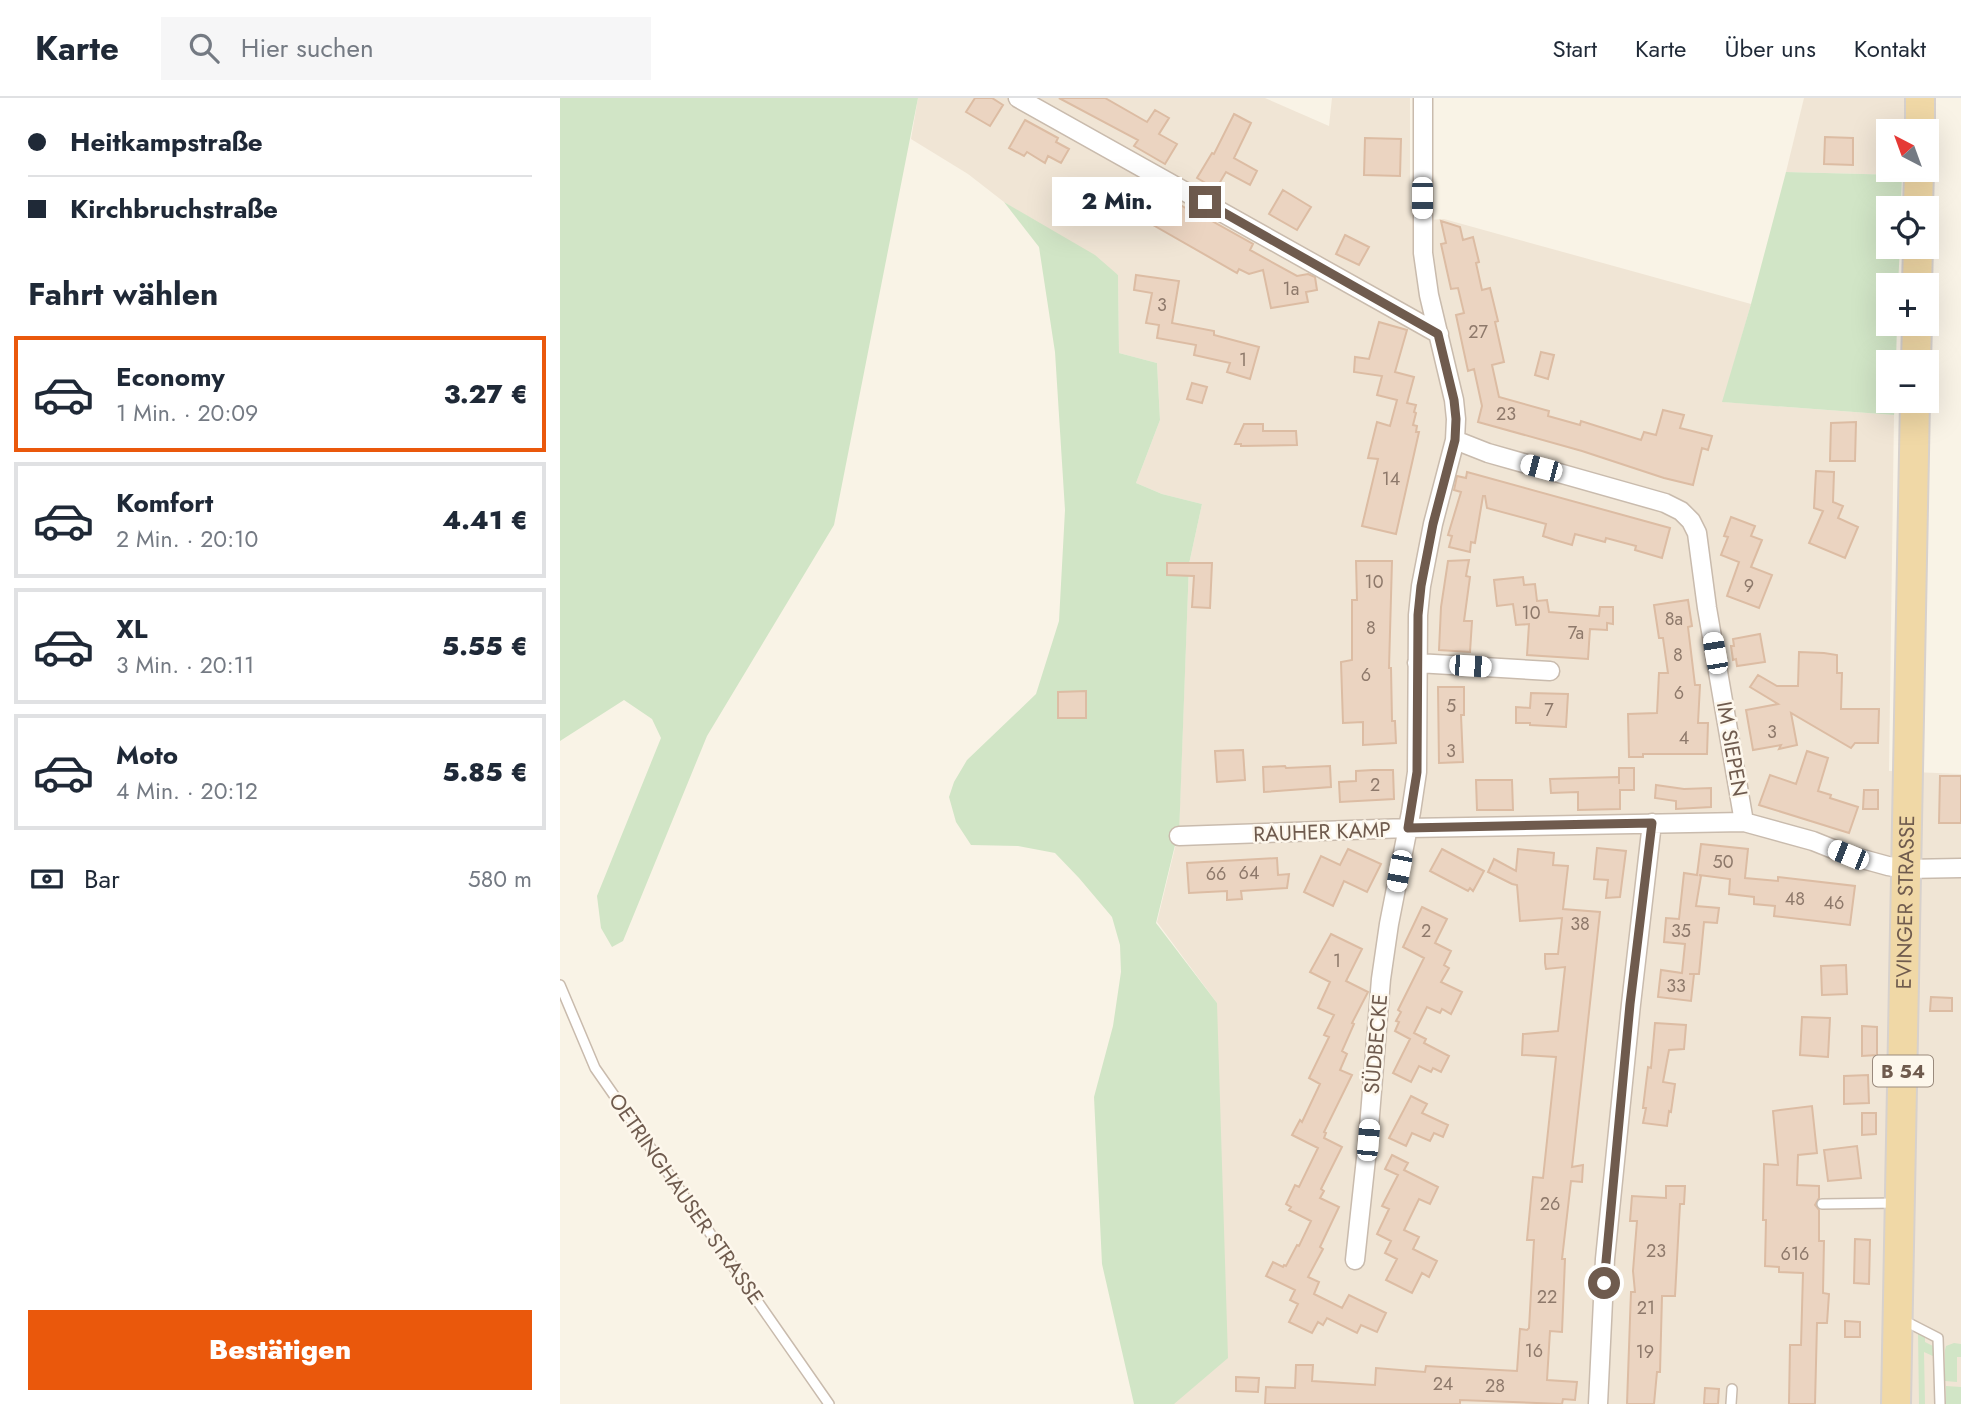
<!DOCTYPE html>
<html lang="de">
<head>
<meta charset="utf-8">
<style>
  body { margin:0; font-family:Jost,sans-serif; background:#f6f6f7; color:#1f2937; height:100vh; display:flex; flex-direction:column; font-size:26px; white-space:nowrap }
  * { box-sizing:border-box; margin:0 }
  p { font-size:23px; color:#747a83 }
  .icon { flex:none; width:38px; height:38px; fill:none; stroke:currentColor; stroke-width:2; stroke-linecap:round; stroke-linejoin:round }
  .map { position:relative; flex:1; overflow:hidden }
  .details { display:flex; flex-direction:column; background:#fff; width:560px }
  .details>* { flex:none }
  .guide { display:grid; align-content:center; height:154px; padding:0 28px; background:#fff }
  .needle { width:46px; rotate:319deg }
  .controls { position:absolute; left:1316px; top:21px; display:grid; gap:14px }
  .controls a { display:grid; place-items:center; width:63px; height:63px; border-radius:0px; background:#fff; box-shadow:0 7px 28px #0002; font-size:35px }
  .end { position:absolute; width:32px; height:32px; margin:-16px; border:9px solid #6f5b4e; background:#fff; box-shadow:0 0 0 4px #fff }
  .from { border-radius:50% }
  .bubble { position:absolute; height:49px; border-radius:0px; background:#fff; box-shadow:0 7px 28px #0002; font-size:23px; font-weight:800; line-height:49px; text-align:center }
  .car { position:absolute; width:21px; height:42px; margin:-21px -10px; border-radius:9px; box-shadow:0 0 5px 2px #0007; background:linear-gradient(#fff 24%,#345 0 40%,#fff 0 76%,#345 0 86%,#fff 0) }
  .guide b { display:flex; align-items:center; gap:24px; height:66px; font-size:26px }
  .guide b+b { border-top:2px solid #e0e1e3 }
  .guide i { width:18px; height:18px; background:#1f2937 }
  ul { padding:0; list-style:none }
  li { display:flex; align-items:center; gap:21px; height:116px; margin:0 14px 10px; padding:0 14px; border:4px solid #e0e1e3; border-radius:0px }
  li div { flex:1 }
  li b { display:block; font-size:26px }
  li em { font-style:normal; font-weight:800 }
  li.active { border-color:#ea580c }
  li>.icon { width:63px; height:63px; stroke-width:1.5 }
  h2 { padding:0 28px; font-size:32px; line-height:84px }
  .pay { display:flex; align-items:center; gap:18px; height:77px; padding:0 28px; font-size:26px }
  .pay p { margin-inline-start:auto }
  .primary-button { display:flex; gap:14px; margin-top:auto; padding:14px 28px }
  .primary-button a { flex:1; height:80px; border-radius:0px; background:#ea580c; color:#fff; font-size:28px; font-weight:800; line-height:80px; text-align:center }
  header { display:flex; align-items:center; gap:42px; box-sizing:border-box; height:98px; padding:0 35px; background:#fff; border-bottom:2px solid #e0e1e3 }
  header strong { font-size:33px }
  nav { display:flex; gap:38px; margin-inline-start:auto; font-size:24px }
  .search { width:490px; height:63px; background:#f6f6f7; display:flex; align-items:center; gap:18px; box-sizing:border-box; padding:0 24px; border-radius:0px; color:#747a83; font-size:26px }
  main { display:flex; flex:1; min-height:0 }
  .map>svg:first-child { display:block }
  .residential { fill:#f0e5d5 }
  .green { fill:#d1e5c6 }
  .building { fill:#ebd4c1; stroke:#dcbca3; stroke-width:2 }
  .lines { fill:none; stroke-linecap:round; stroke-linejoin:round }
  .service-casing { stroke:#c9bbad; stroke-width:12 }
  .minor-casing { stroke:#c9bbad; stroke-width:21 }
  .primary-casing { stroke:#d7d1cd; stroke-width:32 }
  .service { stroke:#fff; stroke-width:9 }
  .minor { stroke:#fff; stroke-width:18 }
  .primary { stroke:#f0d8a6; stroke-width:28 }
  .route { stroke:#6f5b4e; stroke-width:9 }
  .labels { text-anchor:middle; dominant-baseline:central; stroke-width:5; stroke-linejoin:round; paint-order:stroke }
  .number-label { font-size:18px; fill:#8e796b }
  .shield { fill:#fdf7ec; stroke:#9a8a7d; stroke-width:2 }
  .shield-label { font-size:19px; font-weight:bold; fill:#6f5b4e }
  .street-label { font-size:21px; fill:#6f5b4e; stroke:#fdf7ec }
</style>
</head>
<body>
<header>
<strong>Karte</strong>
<div class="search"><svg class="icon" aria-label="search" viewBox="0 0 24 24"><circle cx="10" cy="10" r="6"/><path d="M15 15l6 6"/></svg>Hier suchen</div>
<nav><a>Start</a><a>Karte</a><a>Über uns</a><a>Kontakt</a></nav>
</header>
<main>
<section class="details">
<div class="guide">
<b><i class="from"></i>Heitkampstraße</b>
<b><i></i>Kirchbruchstraße</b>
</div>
<h2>Fahrt wählen</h2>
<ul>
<li class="active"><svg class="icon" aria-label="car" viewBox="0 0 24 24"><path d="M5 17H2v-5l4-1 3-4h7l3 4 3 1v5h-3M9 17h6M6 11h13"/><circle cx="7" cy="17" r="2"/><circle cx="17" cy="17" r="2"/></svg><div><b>Economy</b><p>1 Min. · 20:09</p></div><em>3.27 €</em></li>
<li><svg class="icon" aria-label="car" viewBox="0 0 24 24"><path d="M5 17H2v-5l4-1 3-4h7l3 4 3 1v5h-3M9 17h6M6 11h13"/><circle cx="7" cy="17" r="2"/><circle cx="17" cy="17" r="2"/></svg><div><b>Komfort</b><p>2 Min. · 20:10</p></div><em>4.41 €</em></li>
<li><svg class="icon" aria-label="car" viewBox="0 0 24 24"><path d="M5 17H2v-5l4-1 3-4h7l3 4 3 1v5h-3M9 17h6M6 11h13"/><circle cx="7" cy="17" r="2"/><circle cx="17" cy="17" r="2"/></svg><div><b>XL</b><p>3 Min. · 20:11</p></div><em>5.55 €</em></li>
<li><svg class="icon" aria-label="car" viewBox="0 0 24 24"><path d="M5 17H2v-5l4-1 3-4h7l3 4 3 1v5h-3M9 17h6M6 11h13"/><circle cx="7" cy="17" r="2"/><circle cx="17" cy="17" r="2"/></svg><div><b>Moto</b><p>4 Min. · 20:12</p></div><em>5.85 €</em></li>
</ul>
<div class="pay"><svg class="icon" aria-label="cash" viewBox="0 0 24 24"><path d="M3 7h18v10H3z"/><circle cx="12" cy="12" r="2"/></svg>Bar<p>580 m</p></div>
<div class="primary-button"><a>Bestätigen</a></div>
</section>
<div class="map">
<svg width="1401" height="1306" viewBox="0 0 1401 1306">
  <rect width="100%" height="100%" fill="#f9f3e6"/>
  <path class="residential" d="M358,0H705L769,28L772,0H850V107L866,122L884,121L1191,206L1163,304L1334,317L1329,673L1401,676V1306H611L657,905L597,824L619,733L629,466L642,406L602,396L576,385L600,322L597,265L559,255L558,177L444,104L408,76L351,41Z
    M1244,0H1355L1349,33H1328V72H1343L1342,77L1226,74Z"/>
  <path class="green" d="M0,0H358L274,427L147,638L63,843L52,849L41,830L37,798L101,640L92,621L64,602L0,643Z
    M1226,74L1342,77L1341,110H1328V149H1340L1338,187H1328V226H1337L1336,264H1328V303H1335L1334,317L1162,304L1191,206Z
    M444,104L535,157L558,177L559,255L597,265L600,322L576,385L602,396L642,406L629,466L619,738L617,739L596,825L657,905L668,1260L614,1306H574L542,1166L534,999L553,928L561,874L560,847L552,819L519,780L495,755L458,748L411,747L396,724L389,699L394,684L407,662L476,596L499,523L505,412L495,254L479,149Z
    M1358,1233L1365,1236V1244L1375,1249V1259L1364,1254L1365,1306H1359Z
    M1394,1245L1401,1246V1259H1397V1284L1385,1283V1252L1386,1248Z
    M1386,1288L1401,1289V1306H1386Z"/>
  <path class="building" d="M415,0H432L443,7L430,28L406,14Z
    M499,0H545L587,24L595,12L609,20L599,36L617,46L605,66L574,48L578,42Z
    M674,16L691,25L674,60L697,73L690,87L666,74L656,91L637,80L652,55L654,56Z
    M465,22L498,40L496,44L509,51L501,65L488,58L485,65L467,54L464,58L449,50Z
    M1265,39L1293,40V67L1264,66Z
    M805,40L841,41L840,78L804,77Z
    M588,88L641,119V117L693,146L690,152L737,178L748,176L755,179L757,192L746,194L748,204L711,210L703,172L689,176L679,171L677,175L572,115Z
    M723,92L751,109L737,132L709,116Z
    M881,123L900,129L903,142L913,139L919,164L916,165L922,192L930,190L938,223L935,224L944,264L932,267L939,299L989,313L988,318L1020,327L1021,323L1081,342L1084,334L1096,337L1103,312L1124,317L1120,330L1152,338L1148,352L1142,350L1133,387L1104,380L1022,353L918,324L922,308L914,271L908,273L896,217L904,215L898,190L891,191L881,146L886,145Z
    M785,137L809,149L799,167L776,156Z
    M576,177L619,183L612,225L654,233V237L699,249L690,281L667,274L670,265L634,257L636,247L597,240L599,227L586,225L592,195L574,192Z
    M819,224L847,232L835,274L854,279L847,305L856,307L854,314L856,315L853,327L857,328L856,334H859L836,436L802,428L818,361L808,360L817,324L830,328L837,302L817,297L822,278L794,274L795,259L809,261Z
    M981,254L994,257L988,281L975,277Z
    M632,285L647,289L642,305L627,301Z
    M1296,324L1295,363H1270L1271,325Z
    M684,326H703V333H736L737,347L681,348V346H675Z
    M1256,373L1274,374L1273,404L1283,408L1278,420L1298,429L1285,460L1249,445L1263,413L1254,410Z
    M907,374L1110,430L1102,460L1075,452L1076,448L1046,440L1045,444L1015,436L1012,447L995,442L983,438L986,426L927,410L925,398H923L915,445L911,444L910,454L889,449L892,438L888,437L901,394L894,392L897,378L906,380Z
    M1171,419L1195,428L1191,438L1202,442L1191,469L1212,477L1199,510L1167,498L1179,464L1161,457L1168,439L1164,438Z
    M909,462L906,478L910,479L904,523H912L910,554L879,552L881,509L888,463Z
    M796,463H832L829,570H831L832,623H835L836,645L803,647V624L783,625L781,564L792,562V502H797Z
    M607,465H652L650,510L632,509L634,478L607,477Z
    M963,479L964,487L975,486L977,503L987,502L989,514L1039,518L1040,509H1053V526L1047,525V532L1030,531L1028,561L967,557L969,526L956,527L953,506L937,508L934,482Z
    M1128,502L1132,528L1128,529L1135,587H1140L1138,625H1148L1147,656H1083V659H1069L1068,616L1097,615L1099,575H1108L1103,540H1099L1094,507Z
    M1200,536L1205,564L1177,568L1176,561L1173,562L1171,548H1174L1173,541Z
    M1239,554L1264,555L1277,557V575H1282L1281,611H1319L1318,645H1295L1291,650L1231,615L1237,647L1219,651L1221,647L1193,652L1186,612L1218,606L1190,589L1198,577L1217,588H1238Z
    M878,589H904V617H901L903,664L879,665Z
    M526,593V620H498V594Z
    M971,595L1008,596L1006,629L970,627V625H956V609L970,610Z
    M683,652L685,682L657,684L655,653Z
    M1247,653L1268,660L1258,693L1271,697L1270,700L1298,709L1289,735L1199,707L1210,677L1236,686Z
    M725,668L726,670L770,668L771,689L704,694L703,669Z
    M1059,670H1074V692H1060V711L1018,712V694L991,695L990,681L1059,679V686Z
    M813,672H833L834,701L780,704L779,684L796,683V673Z
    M1380,678H1401V725H1379Z
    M916,682H952L953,712H917Z
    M1096,687L1124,691L1151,690V709L1116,711V703L1095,700Z
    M1304,692H1318V711H1303Z
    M1141,746L1188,751L1185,780L1218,783V779L1295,788L1290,827L1214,818L1215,808L1194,806V799L1169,796L1170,781L1139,777L1141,778L1136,808L1159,810L1157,825L1144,824L1139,876H1129H1134L1131,903L1098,899L1101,872L1122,875L1125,846L1104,844L1106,820L1119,821L1124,775L1137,777Z
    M1037,750L1066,753L1060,799L1046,800L1048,782L1034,781Z
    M788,751L821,766L807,794L784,783L773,808L744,794L761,758L780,767Z
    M882,751L924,773L913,793L910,790L908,793L870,773Z
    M958,751L994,755L993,767L1008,768L1003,811L1040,814L1012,1069L1023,1067L1022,1084L1011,1083L1002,1161H1005L1002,1234L990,1233L987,1282L1017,1284L1015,1302L1003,1301L1002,1306L900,1302V1306H705L706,1289L735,1290L736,1267H753L752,1283L815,1287L816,1270L865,1274L866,1268L957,1273L960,1231L967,1232L969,1230L974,1142H967L973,1079L983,1080L996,959L962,957L963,936L998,933L1005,869L986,871L985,865V856H998L1002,820L960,823L957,787L952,786L928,774L934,761L956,773Z
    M717,760L718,777L729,776L727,790L681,793L682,801L667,802V793L629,795L627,765Z
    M862,809L887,821L875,845L891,853L884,867L889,870L881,884L902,894L891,916L882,911L880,915L867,909L854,935L866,941L864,945L889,958L881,974L873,970L871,974L859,968L851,984L833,975L850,941L835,933L839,924L836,923L841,914L838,912L864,860L843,849Z
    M771,836L802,851L786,883L808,894L792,925L794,926L782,953L787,956L780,972L792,977L764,1034L766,1035L764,1040L782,1049L761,1091L764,1093L760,1100L779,1109L760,1149L763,1151L748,1179L759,1184L754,1196L782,1210L789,1197L826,1215L817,1234L801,1227L797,1235L767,1220L763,1227L758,1224L752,1235L729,1224L738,1206L730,1202L735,1192L706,1178L713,1164L723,1169L724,1167L726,1168L737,1147L739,1148L751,1123L729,1112L731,1109L726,1106L735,1087L739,1089L758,1050L732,1037L740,1022L742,1024L760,986L749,980L769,939L764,937L774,917L758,910L770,884L750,874Z
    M1286,867L1287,896L1262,897L1261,868Z
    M1371,899L1392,900V913H1370Z
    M1242,919L1270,920L1268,959L1240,957Z
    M1095,925L1126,927L1124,951L1109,952L1103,984L1115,986L1111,1014L1109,1013L1107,1028L1083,1025L1086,1010H1083L1088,969L1091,970Z
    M1302,928L1317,929V957L1302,958Z
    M1308,977L1309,1005L1284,1006V978Z
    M851,998L867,1006L862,1015L888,1027L883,1039L874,1035L870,1043L852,1035L846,1048L829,1040Z
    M1252,1008L1257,1055L1238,1057L1237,1087L1259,1088V1100L1255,1107L1259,1112V1143H1264L1263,1195L1269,1196L1267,1225H1257L1255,1306H1229L1230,1247H1241L1243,1175L1219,1174V1169L1205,1168L1206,1122H1203L1204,1066L1218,1067L1213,1013Z
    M1302,1015H1316V1036L1302,1037Z
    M1297,1048L1301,1080L1268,1083L1264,1052Z
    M832,1057L848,1065L844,1072L878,1089L870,1106L859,1101L844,1132L859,1139L853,1151L877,1163L869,1179L862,1175L852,1195L826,1182L837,1161L825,1155L831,1143L817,1136L829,1111L822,1108L838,1077L825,1071Z
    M1106,1088H1125L1124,1106H1120L1115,1198H1102L1100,1274H1097L1094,1306H1067L1070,1221L1071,1194H1075L1073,1173L1077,1123H1070L1072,1098L1106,1100Z
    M1295,1141L1310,1142L1309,1186L1294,1185Z
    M1285,1223L1300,1224V1239H1285Z
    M676,1279L699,1280L698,1294L676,1293Z
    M1145,1290L1159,1291L1158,1306H1144Z"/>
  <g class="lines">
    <defs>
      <path id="service" d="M0,887L35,970L269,1306
        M1262,1106L1337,1105
        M1341,1221L1378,1240L1380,1306
        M1171,1306L1172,1291"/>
      <path id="minor" d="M458,0L879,236
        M895,342L928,355L1105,405L1121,413L1131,423L1137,435L1147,510L1184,724
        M857,565L990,573
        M619,738L848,730L1184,724L1253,743L1288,757L1328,768L1346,771L1401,770
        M795,1162L808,1042L821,881L829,826L851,714L857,674L858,517L861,488L873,426L895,342L896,321L894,302L869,197L863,155V0
        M1038,1306L1045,1161L1071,906L1092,725"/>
      <g id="primary">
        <path d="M1360,33V0"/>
        <path d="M1358,110L1359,72"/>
        <path d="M1357,187L1358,149"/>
        <path d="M1356,264L1357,226"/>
        <path id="s1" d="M1336,1306L1355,303"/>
      </g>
    </defs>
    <use href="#service" class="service-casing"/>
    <use href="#minor" class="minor-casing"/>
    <use href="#primary" class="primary-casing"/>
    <use href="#service" class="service"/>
    <use href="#minor" class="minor"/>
    <use href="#primary" class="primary"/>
  </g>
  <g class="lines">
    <path class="route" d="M645,104L878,236L894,302L896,321L895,342L873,426L861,488L858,517L857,674L848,730L1092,725L1070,906L1044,1185"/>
  </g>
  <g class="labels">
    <g class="number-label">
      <text x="731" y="191">1a</text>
      <text x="602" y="207">3</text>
      <text x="918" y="234">27</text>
      <text x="683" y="262">1</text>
      <text x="946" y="316">23</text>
      <text x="831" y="381">14</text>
      <text x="814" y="484">10</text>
      <text x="1189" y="488">9</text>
      <text x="971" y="515">10</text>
      <text x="1114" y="521">8a</text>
      <text x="811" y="530">8</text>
      <text x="1016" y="535">7a</text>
      <text x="1118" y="557">8</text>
      <text x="806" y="577">6</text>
      <text x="1119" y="595">6</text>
      <text x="891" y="608">5</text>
      <text x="989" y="612">7</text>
      <text x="1212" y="634">3</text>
      <text x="1124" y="640">4</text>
      <text x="891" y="653">3</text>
      <text x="815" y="687">2</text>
      <text x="1163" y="764">50</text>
      <text x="689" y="775">64</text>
      <text x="656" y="776">66</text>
      <text x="1235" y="801">48</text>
      <text x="1274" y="805">46</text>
      <text x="1020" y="826">38</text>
      <text x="866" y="833">2</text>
      <text x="1121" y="833">35</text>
      <text x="777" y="863">1</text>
      <text x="1116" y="888">33</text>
      <text x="990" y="1106">26</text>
      <text x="1096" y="1153">23</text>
      <text x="1235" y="1156">616</text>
      <text x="987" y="1199">22</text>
      <text x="1086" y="1210">21</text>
      <text x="974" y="1253">16</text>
      <text x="1085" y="1254">19</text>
      <text x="883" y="1286">24</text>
      <text x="935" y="1288">28</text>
    </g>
    <rect class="shield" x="1313" y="957.5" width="60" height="31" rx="5"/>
    <g class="shield-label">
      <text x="1343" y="973">B 54</text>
    </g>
    <g class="street-label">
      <text transform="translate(1172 651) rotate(80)">IM SIEPEN</text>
      <text transform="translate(762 734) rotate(-2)">RAUHER KAMP</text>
      <text stroke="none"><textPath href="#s1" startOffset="502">EVINGER STRASSE</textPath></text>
      <text transform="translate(816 946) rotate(-85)">SÜDBECKE</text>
      <text transform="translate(126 1101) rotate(55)">OETRINGHAUSER STRASSE</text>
    </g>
  </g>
</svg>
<div class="controls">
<a><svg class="needle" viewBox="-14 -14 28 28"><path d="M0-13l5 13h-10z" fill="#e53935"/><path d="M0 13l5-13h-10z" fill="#747a83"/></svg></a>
<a><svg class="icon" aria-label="locate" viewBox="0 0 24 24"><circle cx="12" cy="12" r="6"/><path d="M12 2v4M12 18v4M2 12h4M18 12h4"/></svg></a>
<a>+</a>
<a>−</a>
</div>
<i class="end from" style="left:1044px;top:1185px"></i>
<i class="end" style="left:645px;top:104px"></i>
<div class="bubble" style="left:492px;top:79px;width:130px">2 Min.</div>
<i class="car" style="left:862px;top:100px;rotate:180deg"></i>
<i class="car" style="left:981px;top:370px;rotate:285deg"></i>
<i class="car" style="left:1155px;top:555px;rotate:350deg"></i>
<i class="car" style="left:910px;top:568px;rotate:94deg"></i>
<i class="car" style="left:1288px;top:757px;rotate:292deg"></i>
<i class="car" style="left:839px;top:773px;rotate:191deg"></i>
<i class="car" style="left:808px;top:1042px;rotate:5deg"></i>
</div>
</main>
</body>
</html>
